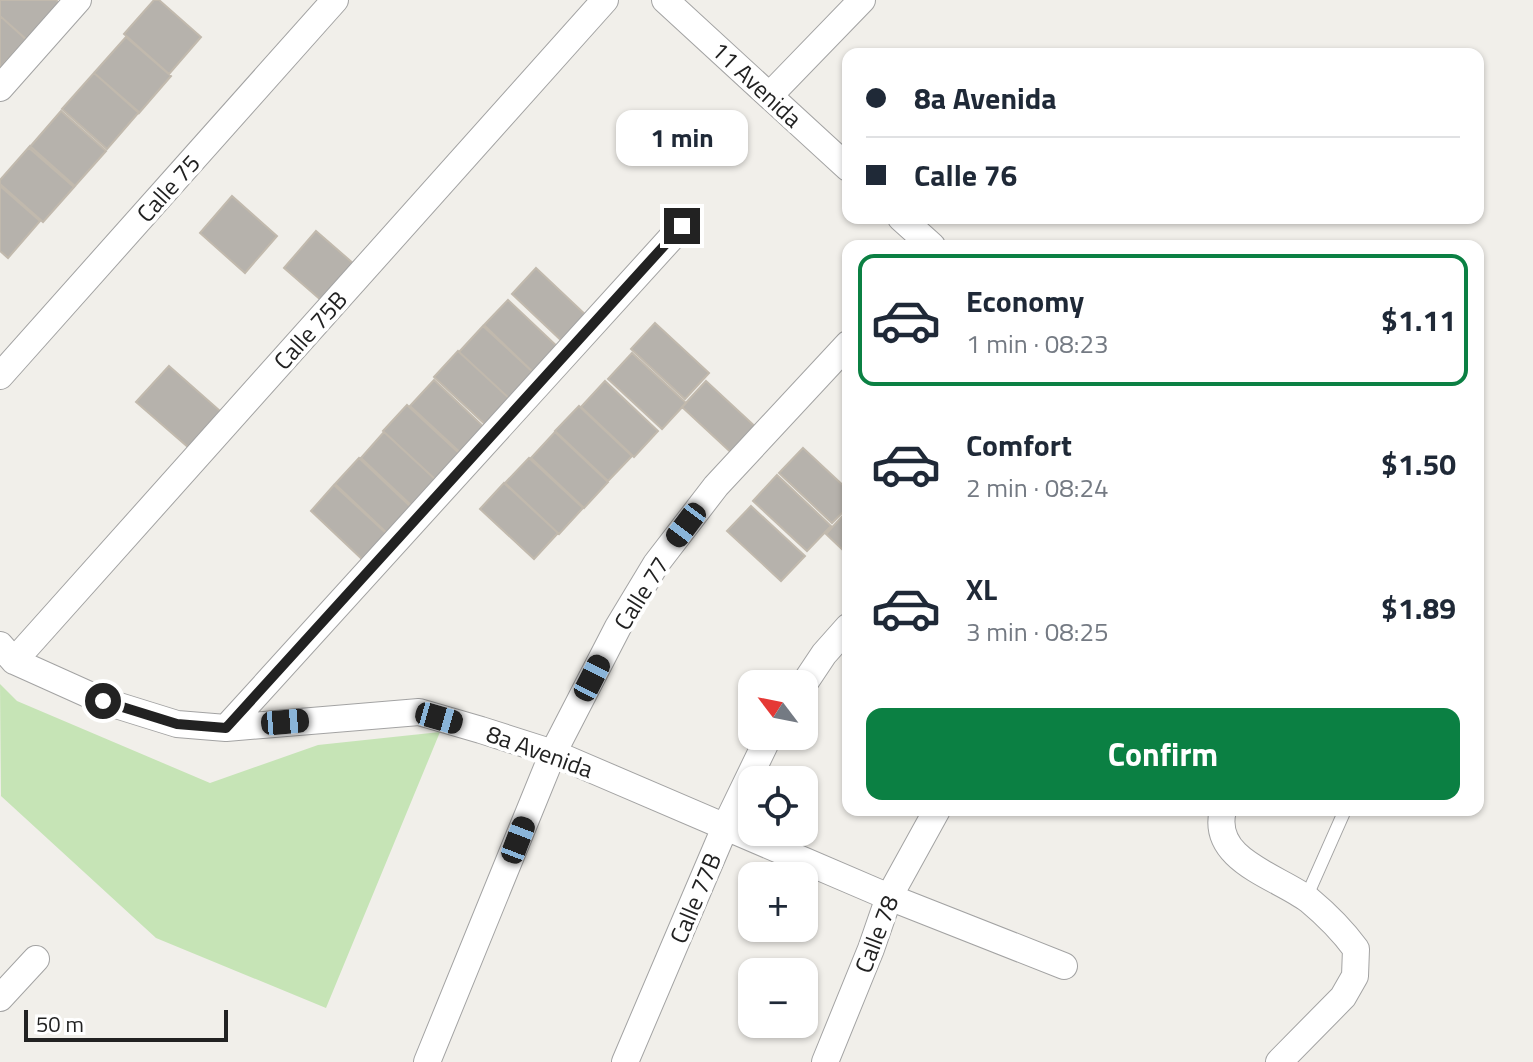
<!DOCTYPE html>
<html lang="en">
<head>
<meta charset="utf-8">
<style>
  body { margin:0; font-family:"Titillium Web",sans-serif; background:#f2f2f3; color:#1f2937; height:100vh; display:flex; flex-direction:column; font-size:30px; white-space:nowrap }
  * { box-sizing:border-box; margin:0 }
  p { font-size:26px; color:#747a83 }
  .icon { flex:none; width:44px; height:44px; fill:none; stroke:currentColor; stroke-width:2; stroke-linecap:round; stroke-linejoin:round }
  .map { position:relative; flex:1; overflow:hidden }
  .panel { position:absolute; left:842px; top:240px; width:642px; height:576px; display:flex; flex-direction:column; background:#fff; border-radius:16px; box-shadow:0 2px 6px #0004 }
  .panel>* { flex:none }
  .hud { position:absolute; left:842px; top:48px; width:642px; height:176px; border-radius:16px; box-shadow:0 2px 6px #0004; display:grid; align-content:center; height:176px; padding:0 24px; background:#fff }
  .needle { width:52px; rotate:302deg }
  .buttons { position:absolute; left:738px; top:670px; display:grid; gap:16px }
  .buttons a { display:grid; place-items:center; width:80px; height:80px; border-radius:16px; background:#fff; box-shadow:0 2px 6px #0004; font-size:40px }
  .scale { position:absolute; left:24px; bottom:20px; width:204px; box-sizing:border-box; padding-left:8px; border:4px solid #222; border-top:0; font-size:22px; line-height:28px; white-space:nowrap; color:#222; -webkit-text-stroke:6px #fff; paint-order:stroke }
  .end { position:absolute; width:36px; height:36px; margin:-18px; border:10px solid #222; background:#fff; box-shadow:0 0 0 4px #fff }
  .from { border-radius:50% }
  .bubble { position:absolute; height:56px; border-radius:16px; background:#fff; box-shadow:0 2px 6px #0004; font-size:26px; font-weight:700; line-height:56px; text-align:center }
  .car { position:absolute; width:24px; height:48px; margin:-24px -12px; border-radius:10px; box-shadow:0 0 6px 2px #0007; background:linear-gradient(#222 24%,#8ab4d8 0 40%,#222 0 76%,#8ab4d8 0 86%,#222 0) }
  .hud b { display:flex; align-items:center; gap:28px; height:76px; font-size:30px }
  .hud b+b { border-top:2px solid #e0e1e3 }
  .hud i { width:20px; height:20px; background:#1f2937 }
  ul { padding:14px 0 0; list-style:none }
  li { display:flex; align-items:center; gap:24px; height:132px; margin:0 16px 12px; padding:0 8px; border:4px solid transparent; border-radius:16px }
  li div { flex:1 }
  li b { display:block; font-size:30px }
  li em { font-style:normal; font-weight:700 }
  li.selected { border-color:#0b8043 }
  li>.icon { width:72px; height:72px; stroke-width:1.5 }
  .cta { display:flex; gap:16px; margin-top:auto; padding:16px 24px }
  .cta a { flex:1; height:92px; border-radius:16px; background:#0b8043; color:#fff; font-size:32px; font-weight:700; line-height:92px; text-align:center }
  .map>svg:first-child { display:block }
  .grass { fill:#c6e4b6 }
  .building { fill:#b6b2ac; stroke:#c1b9ad; stroke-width:2 }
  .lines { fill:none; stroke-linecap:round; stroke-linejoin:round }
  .service-casing { stroke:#a3a3a3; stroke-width:14 }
  .minor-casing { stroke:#a3a3a3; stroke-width:28 }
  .service { stroke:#fff; stroke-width:12 }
  .minor { stroke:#fff; stroke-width:26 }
  .route { stroke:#222; stroke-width:10 }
  .labels { text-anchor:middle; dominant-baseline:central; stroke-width:8; stroke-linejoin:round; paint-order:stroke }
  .street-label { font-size:24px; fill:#222; stroke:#fff }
</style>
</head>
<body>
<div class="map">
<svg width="1533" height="1062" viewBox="0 0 1533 1062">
  <rect width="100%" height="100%" fill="#f1efea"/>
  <path class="grass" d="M0,684L17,701L210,783L318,745L440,732L326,1008L156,938L1,796Z"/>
  <path class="building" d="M0,0H56L62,6L30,43L0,16Z
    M154,0H159L201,37L169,74L124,34Z
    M0,16L26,39L0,68Z
    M126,37L171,76L139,113L94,73Z
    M94,73L139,112L107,149L62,109Z
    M61,111L106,151L74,187L29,148Z
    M30,146L75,186L43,222L0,184V180Z
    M0,186L40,221L8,258L0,251Z
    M232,196L277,236L245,273L200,233Z
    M316,231L362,271L329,307L284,268Z
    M536,268L589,318L565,344L512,294Z
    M508,300L561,350L537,376L484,325Z
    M655,323L709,373L685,399L631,349Z
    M483,326L537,376L513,402L459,352Z
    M458,351L512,401L488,427L434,377Z
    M632,353L686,403L662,429L608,379Z
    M169,366L228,418L196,454L136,402Z
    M434,380L487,430L464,456L410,406Z
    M605,381L658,431L634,457L581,407Z
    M706,381L760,431L736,457L682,407Z
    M407,405L461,455L437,481L383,431Z
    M579,406L632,456L608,481L555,431Z
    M384,432L438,482L414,508L361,458Z
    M555,432L608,482L584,508L531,458Z
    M803,448L848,490V507L832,523L779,473Z
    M359,458L412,508L388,534L335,484Z
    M529,458L583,508L559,534L505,483Z
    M777,475L831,526L807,551L753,501Z
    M504,483L558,533L534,559L480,509Z
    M334,485L388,535L364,561L311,511Z
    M751,506L805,556L781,581L727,531Z
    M848,510V555L826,534Z"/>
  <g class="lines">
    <defs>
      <path id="service" d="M1306,898L1345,810"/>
      <path id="minor" d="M665,0L848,168
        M0,88L78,0
        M770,95L862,0
        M901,218L932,246
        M0,376L335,0
        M0,645L14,661L103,701L177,724L226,728L419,712L481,730L553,753L889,897L1064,966
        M14,661L605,0
        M804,684L824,654L848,627
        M226,728L682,226
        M1223,810C1210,860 1277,876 1309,900C1327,915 1342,930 1356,949L1355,976L1343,997L1279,1062
        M0,998L36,959
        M427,1062L553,753L618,627L656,564L716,486L848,344
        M625,1062L726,825L769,736
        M825,1062L871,949L889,897L937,810"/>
    </defs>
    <use href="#service" class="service-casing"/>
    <use href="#minor" class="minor-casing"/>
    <use href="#service" class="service"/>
    <use href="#minor" class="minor"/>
  </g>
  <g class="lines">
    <path class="route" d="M103,701L177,724L226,728L682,226"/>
  </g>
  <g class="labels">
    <g class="street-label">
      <text transform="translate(757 84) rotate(43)">11 Avenida</text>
      <text transform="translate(168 188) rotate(-48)">Calle 75</text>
      <text transform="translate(310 330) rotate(-48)">Calle 75B</text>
      <text transform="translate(641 593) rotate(-58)">Calle 77</text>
      <text transform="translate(540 751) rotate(20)">8a Avenida</text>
      <text transform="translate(695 898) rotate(-67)">Calle 77B</text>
      <text transform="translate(876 934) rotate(-69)">Calle 78</text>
    </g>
  </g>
</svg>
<div class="buttons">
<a><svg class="needle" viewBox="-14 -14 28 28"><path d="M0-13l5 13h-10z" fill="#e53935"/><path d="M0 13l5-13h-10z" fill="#747a83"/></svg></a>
<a><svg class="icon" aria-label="locate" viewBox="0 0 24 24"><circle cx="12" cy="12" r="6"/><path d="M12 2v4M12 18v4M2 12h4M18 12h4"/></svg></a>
<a>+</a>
<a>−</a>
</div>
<div class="scale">50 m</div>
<i class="end from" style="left:103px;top:701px"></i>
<i class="end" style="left:682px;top:226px"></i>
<div class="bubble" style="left:616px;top:110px;width:132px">1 min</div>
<i class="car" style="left:686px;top:525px;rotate:217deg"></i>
<i class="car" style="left:592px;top:678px;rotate:27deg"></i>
<i class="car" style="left:439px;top:718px;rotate:106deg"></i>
<i class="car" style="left:285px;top:722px;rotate:85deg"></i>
<i class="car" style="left:518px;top:840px;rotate:21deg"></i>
<div class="hud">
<b><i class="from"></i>8a Avenida</b>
<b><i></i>Calle 76</b>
</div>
<section class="panel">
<ul>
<li class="selected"><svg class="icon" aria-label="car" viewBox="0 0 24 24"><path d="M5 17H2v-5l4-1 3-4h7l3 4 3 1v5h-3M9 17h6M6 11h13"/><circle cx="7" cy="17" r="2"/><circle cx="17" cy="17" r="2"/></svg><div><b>Economy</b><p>1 min · 08:23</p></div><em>$1.11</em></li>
<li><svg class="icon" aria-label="car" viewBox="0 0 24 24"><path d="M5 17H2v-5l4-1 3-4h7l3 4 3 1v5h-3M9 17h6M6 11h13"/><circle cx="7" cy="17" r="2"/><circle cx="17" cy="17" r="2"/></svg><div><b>Comfort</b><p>2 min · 08:24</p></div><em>$1.50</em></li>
<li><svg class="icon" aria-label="car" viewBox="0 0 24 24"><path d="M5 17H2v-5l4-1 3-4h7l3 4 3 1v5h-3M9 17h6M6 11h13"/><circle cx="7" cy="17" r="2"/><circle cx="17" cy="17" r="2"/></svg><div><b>XL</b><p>3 min · 08:25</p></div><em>$1.89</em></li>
</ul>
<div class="cta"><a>Confirm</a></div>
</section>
</div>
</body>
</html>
